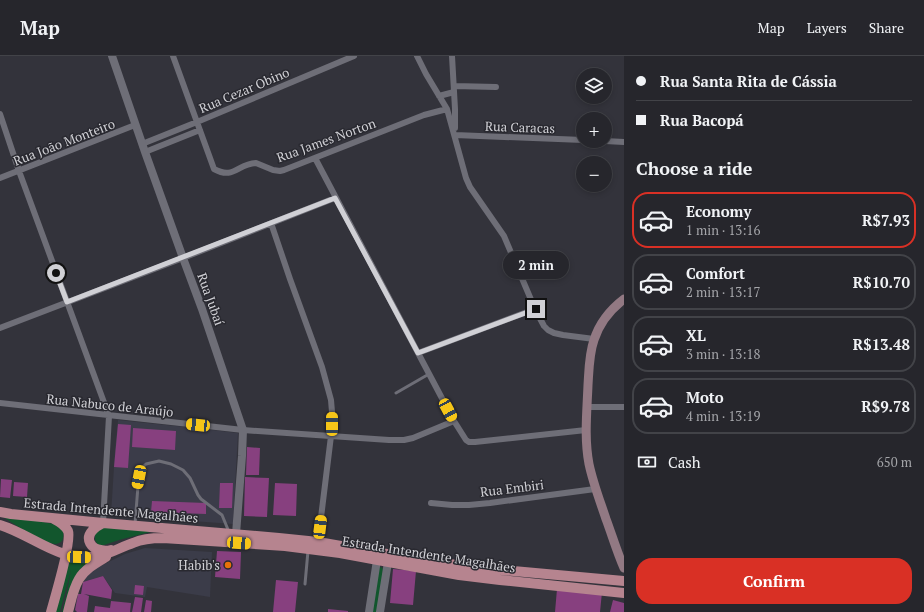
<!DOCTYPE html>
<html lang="en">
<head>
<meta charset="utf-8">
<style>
  body { margin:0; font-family:"PT Serif",serif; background:#2e2e34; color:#f1f3f6; height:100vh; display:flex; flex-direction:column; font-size:15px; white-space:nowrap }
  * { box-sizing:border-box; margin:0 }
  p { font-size:13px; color:#a4a5a9 }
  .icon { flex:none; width:22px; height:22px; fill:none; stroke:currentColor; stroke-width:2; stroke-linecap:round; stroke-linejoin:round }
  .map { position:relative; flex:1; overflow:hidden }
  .side { display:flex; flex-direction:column; background:#26262c; width:300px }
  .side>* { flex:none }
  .banner { display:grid; align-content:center; height:88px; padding:0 12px; background:#26262c }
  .controls { position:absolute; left:576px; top:12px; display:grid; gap:8px }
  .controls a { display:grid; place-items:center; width:36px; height:36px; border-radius:50%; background:#26262c; box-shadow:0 2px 6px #0003,0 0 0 1px #424348; font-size:20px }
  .end { position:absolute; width:18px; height:18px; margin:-9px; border:5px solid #d0d0d5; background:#111; box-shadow:0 0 0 2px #111 }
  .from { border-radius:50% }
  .bubble { position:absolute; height:28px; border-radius:14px; background:#26262c; box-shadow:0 2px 6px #0003,0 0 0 1px #424348; font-size:13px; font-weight:700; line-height:28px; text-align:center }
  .car { position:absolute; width:12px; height:24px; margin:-12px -6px; border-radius:5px; box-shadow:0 0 3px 1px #0007; background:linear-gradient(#f5c518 24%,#345 0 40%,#f5c518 0 76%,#345 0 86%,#f5c518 0) }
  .banner b { display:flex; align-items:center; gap:14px; height:38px; font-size:15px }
  .banner b+b { border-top:1px solid #424348 }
  .banner i { width:10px; height:10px; background:#f1f3f6 }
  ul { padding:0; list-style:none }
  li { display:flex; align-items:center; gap:12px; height:56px; margin:0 8px 6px; padding:0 4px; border:2px solid #424348; border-radius:16px }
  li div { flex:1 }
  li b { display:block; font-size:15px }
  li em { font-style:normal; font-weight:700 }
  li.current { border-color:#d93025 }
  li>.icon { width:36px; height:36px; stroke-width:1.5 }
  h2 { padding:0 12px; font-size:18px; line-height:48px }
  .pay { display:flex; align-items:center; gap:10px; height:44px; padding:0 12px; font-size:15px }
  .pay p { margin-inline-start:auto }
  .primary-button { display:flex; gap:8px; margin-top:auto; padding:8px 12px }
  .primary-button a { flex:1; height:46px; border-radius:16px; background:#d93025; color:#fff; font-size:16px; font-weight:700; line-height:46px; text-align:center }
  header { display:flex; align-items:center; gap:24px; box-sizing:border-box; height:56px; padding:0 20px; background:#26262c; border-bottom:1px solid #424348 }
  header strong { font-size:19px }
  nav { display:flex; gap:22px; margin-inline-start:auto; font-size:14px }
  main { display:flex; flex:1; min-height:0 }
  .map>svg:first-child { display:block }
  .built { fill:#3b3c49 }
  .green { fill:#12562d }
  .building { fill:#87407f }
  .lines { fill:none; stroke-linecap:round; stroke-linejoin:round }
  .service { stroke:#6e6e77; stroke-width:3 }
  .minor { stroke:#6e6e77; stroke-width:6 }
  .tertiary { stroke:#6e6e77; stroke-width:8 }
  .secondary { stroke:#927983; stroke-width:9 }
  .primary { stroke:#b6848f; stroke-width:10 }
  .route { stroke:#d0d0d5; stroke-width:5 }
  .food-dot { fill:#e8710a; stroke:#292930; stroke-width:1.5 }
  .labels { text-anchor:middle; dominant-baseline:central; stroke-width:3; stroke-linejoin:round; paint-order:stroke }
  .street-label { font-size:13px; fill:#d0d0d5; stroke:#292930 }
  .poi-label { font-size:13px; fill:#d0d0d5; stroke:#292930; text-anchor:end }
</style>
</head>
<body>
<header>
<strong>Map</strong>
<nav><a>Map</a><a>Layers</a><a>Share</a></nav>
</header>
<main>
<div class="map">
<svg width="624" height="556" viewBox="0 0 624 556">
  <rect width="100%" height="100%" fill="#33333b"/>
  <path class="built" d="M118,364L185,371L238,377L233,468L111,459L115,395Z
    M145,492L212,496L210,541L147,531L145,541L115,537L103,520L83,526L90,515L125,498Z"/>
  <path class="green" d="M0,458L54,468L63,474C64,480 64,487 56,488C45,489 11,466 0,459Z
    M107,471L154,475L119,484L104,489H98L95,484V478L100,473Z
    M97,503L86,511L66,556H62L66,540L71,514L60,556H53L66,504Z
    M381,511L383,513L378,556H371L378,512Z"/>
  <path class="building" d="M118,368L131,369L128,412L114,411Z
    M133,372L176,375L175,394L132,391Z
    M247,391L260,392L259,419H246Z
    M245,421L269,422L267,461L244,460Z
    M1,423L12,424L10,442L0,441Z
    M14,426L28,427L27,441L13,440Z
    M220,427H233L232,452H219Z
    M275,427L297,428L296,460L273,459Z
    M152,445L206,447V458L151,456Z
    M217,495L241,496L240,523L215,521Z
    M393,513L416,515L413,549L390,547Z
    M103,520L112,534L111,543L84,538L89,540L87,556H77L75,554L78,538H81L83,526Z
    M276,524L298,526L295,556H273Z
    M135,529L144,530L143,539L134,538Z
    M557,533L602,536L600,556H555Z
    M135,541L143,542L141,556H132Z
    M146,544L152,545L151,556H144Z
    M613,544L624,547V556H610Z
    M111,545L131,547L130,556H94L95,550L110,552Z
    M328,553L348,555V556H328Z"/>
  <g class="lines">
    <path class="service" d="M396,337L429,318
      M135,468L138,430L141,413L146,408L159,405L171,408L183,414L190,422L198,439L201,443L222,459L229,476
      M305,528L308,495"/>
    <path class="minor" d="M173,0L214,113C234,124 237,108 256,107L273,114L280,115L284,114L424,59L447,53
      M417,0L426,18L447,53L466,122L470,131L504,180L535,253L544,270L548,274L554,277L563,279L594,283
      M452,0L455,53V72
      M454,30L496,31
      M439,40L454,36
      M0,58L19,115L109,360L103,467
      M455,79L583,84
      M605,85L624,86
      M142,88L197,66L354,0
      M145,96L200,74
      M315,102L454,365L466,384L469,386H475L586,374
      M0,122L135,69
      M271,167L290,223L322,311L331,344L332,356L331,380L318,486
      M0,272L183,202L335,142
      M418,297L535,253
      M0,347L243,374L389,384H404L413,382L454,365
      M587,351H624
      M431,447L452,449H469L490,447L595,433"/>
    <path class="tertiary" d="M112,0L145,96L183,202L202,253L243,374L242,400L236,478
      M369,556L377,504
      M380,556L388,506"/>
    <path class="secondary" d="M624,243C611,253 599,268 594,284C589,298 589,314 588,329C587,355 584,382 589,408C593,427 600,445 606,463C612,479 617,496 624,512"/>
    <path class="primary" d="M0,456L11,458L103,467L279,482L318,486L421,504L479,512L624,525
      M103,467C99,469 95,471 92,475C85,483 91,493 101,494C104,495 107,495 111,494
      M0,469C33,479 61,508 98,500C110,498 121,491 133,487C142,483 153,482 163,482L285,490L340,497L459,519L500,524L624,537
      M51,556C55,542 72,485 68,475C65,469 60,466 54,463
      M68,556C71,545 73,533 79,523C85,513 96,507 106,501"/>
  </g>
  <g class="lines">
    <path class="route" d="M56,217L67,246L335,142L418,297L536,253"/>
  </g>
  <circle class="food-dot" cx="228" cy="509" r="4"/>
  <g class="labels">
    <g class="street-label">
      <text transform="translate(244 34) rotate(-23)">Rua Cezar Obino</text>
      <text transform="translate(520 71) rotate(2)">Rua Caracas</text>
      <text transform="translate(326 84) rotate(-20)">Rua James Norton</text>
      <text transform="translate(64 86) rotate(-21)">Rua João Monteiro</text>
      <text transform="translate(211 243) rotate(70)">Rua Jubaí</text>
      <text transform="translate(110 349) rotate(6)">Rua Nabuco de Araújo</text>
      <text transform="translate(512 432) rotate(-7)">Rua Embiri</text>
      <text transform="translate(111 454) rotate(5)">Estrada Intendente Magalhães</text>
      <text transform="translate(429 498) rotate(9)">Estrada Intendente Magalhães</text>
    </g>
    <g class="poi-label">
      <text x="220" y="509">Habib's</text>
    </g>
  </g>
</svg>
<div class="controls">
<a><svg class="icon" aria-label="layers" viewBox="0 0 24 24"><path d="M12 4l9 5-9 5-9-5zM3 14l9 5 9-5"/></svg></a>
<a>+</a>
<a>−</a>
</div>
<i class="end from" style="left:56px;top:217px"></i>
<i class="end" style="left:536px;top:253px"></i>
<div class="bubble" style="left:503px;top:195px;width:66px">2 min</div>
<i class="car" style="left:448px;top:354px;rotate:152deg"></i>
<i class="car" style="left:332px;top:368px;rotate:0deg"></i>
<i class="car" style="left:198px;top:369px;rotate:276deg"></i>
<i class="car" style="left:139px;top:421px;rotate:191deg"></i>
<i class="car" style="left:320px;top:471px;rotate:7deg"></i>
<i class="car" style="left:239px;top:487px;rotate:94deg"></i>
<i class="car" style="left:79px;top:501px;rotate:92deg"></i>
</div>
<section class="side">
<div class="banner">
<b><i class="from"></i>Rua Santa Rita de Cássia</b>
<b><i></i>Rua Bacopá</b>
</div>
<h2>Choose a ride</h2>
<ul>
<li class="current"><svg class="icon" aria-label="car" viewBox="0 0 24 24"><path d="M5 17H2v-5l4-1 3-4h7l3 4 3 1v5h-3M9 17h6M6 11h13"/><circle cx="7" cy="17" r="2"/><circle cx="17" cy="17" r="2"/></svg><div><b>Economy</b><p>1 min · 13:16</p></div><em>R$7.93</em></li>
<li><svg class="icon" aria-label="car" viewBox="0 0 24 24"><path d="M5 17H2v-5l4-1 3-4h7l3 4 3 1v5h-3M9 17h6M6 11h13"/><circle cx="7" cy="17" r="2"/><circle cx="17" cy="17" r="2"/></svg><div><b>Comfort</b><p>2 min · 13:17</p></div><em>R$10.70</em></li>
<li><svg class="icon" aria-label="car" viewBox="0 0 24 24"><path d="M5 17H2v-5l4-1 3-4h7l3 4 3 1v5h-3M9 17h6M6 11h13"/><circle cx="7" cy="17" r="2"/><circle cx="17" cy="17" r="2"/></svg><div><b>XL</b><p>3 min · 13:18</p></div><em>R$13.48</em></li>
<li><svg class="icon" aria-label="car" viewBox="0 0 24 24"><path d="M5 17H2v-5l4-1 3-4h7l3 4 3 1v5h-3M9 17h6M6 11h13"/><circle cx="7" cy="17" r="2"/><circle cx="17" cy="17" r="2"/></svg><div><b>Moto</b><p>4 min · 13:19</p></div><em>R$9.78</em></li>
</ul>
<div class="pay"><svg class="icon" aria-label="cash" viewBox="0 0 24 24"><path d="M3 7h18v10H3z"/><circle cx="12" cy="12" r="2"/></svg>Cash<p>650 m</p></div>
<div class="primary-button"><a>Confirm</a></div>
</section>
</main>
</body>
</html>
